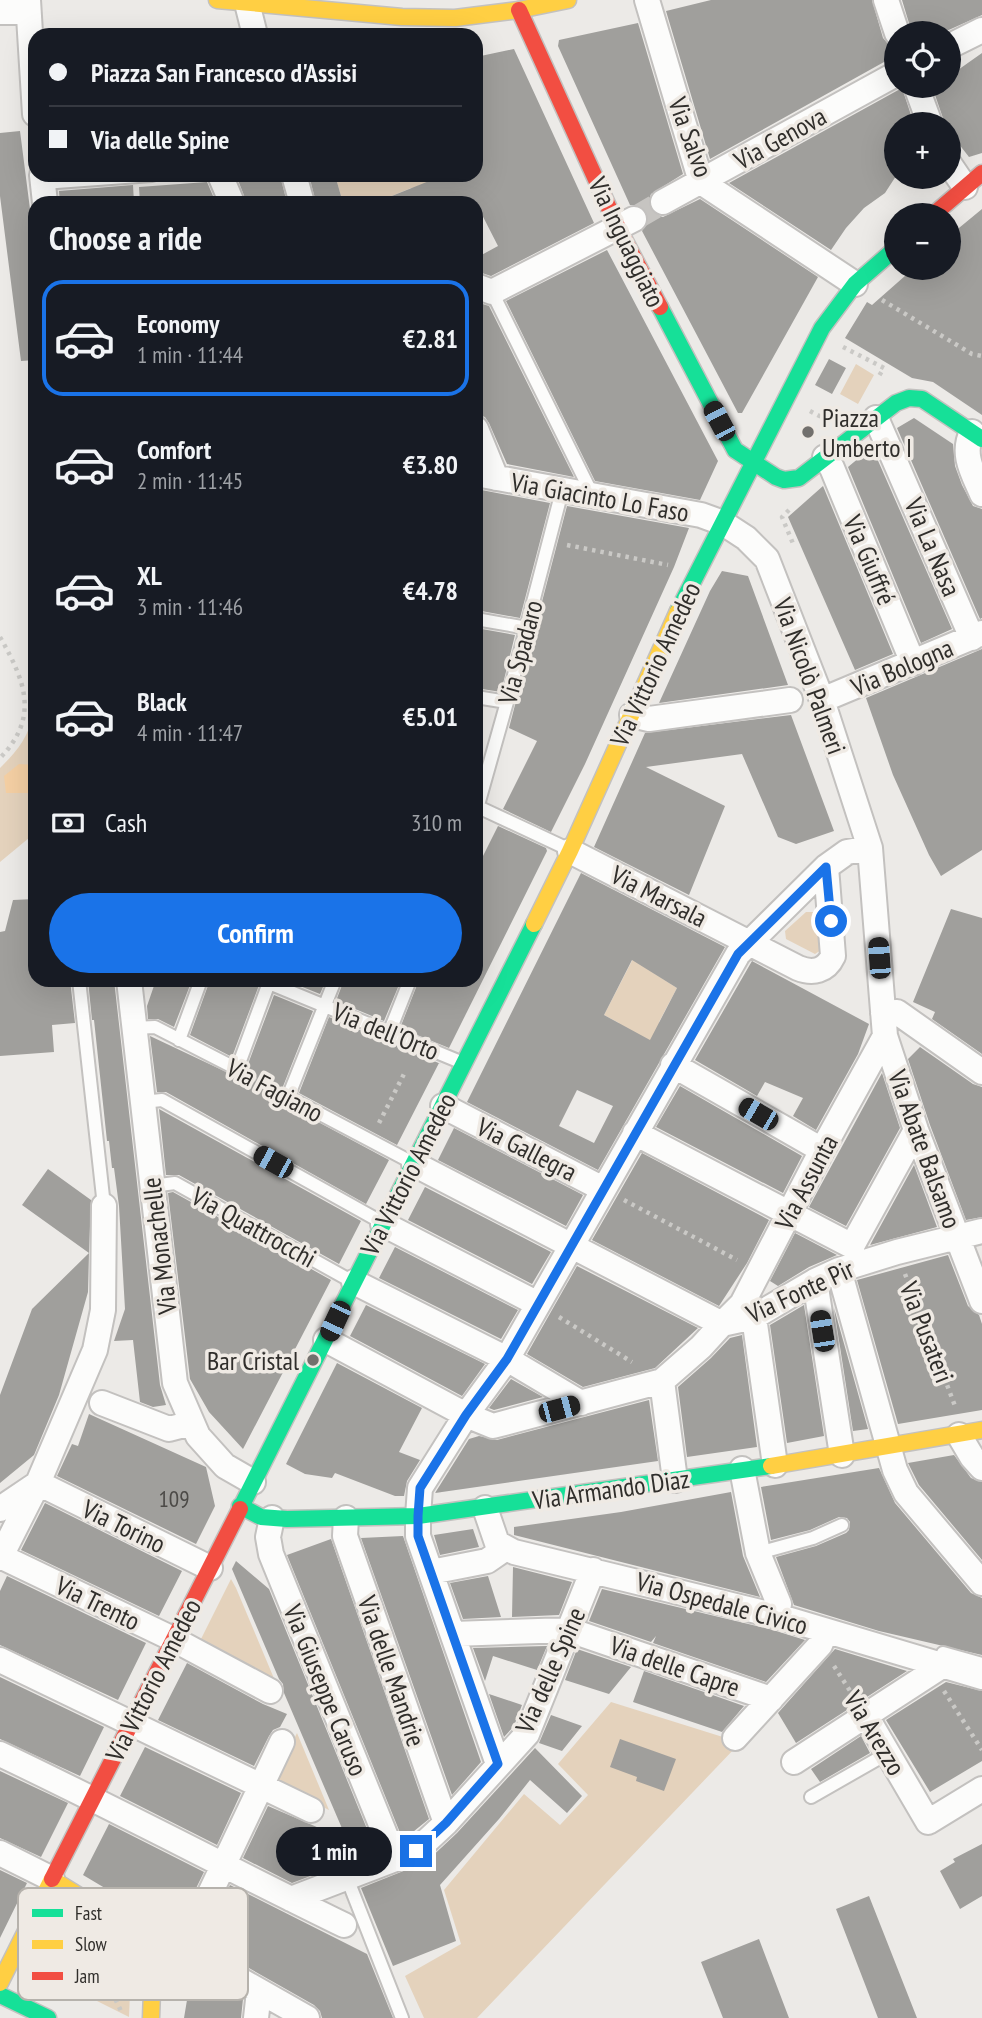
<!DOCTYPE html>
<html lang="en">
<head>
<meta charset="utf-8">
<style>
  body { margin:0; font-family:"PT Sans Narrow",sans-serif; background:#242831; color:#f1f3f6; height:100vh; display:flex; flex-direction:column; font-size:26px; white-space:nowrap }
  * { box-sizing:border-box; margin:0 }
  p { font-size:23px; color:#9ea1a6 }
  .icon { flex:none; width:38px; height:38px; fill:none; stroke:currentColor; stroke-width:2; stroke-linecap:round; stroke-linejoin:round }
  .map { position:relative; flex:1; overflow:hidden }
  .details { position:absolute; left:28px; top:196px; width:455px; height:791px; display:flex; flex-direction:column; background:#171b24; border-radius:21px; box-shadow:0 7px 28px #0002 }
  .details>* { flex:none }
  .top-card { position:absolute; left:28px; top:28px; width:455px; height:154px; border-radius:21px; box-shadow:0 7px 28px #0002; display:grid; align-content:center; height:154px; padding:0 21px; background:#171b24 }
  .tools { position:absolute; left:884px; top:21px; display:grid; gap:14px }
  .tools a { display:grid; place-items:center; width:77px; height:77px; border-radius:50%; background:#171b24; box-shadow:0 7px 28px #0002; font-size:35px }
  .end { position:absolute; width:32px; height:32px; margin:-16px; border:9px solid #1a73e8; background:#fff; box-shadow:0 0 0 4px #fff }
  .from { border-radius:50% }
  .bubble { position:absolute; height:49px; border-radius:24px; background:#171b24; box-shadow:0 7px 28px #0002; font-size:23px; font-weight:600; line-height:49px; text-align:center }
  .car { position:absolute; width:21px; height:42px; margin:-21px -10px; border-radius:9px; box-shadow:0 0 5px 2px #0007; background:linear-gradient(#222 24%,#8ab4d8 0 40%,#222 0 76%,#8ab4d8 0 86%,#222 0) }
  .top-card b { display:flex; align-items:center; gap:24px; height:66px; font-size:26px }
  .top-card b+b { border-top:2px solid #363941 }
  .top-card i { width:18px; height:18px; background:#f1f3f6 }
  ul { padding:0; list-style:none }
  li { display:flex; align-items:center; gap:21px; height:116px; margin:0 14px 10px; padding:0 7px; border:4px solid transparent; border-radius:21px }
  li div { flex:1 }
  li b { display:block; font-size:26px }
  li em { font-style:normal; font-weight:600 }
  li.selected { border-color:#1a73e8 }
  li>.icon { width:63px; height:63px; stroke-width:1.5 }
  h2 { padding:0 21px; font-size:32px; line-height:84px }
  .pay { display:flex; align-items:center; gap:18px; height:77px; padding:0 21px; font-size:26px }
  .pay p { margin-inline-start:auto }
  .button { display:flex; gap:14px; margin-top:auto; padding:14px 21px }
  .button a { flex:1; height:80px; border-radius:42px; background:#1a73e8; color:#fff; font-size:28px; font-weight:600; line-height:80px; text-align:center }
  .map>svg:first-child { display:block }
  .green { fill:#e4d2bc }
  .water { fill:#f4cfa3 }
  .building { fill:#a09f9c; fill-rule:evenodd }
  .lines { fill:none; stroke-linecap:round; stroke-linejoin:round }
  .street-tunnel { stroke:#c6c4c1; stroke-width:24; stroke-dasharray:24 12; stroke-linecap:butt }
  .lane-casing { stroke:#c3c1bf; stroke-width:16 }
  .street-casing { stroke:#c3c1bf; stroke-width:28 }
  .fast-casing { stroke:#c3c1bf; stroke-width:19 }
  .slow-casing { stroke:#c3c1bf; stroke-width:19 }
  .jam-casing { stroke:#c3c1bf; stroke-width:19 }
  .path { stroke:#cac9c6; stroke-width:4.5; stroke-dasharray:3.5 5; stroke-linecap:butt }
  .lane { stroke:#fcfcfb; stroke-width:12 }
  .street { stroke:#fcfcfb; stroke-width:24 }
  .fast { stroke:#16e098; stroke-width:16 }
  .slow { stroke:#ffcf43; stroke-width:16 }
  .jam { stroke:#f24e42; stroke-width:16 }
  .route { stroke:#1a73e8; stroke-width:9 }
  .poi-dot { fill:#72706d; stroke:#efeae4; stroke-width:2.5 }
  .labels { text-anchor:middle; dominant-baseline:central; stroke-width:7; stroke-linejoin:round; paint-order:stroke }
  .number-label { font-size:23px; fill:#4c4a47 }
  .street-label { font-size:26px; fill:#302e2b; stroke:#efeae4 }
  .poi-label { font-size:26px; fill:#302e2b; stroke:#efeae4; text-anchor:start }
  .key { fill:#efeae4; stroke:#b6b2ac; stroke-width:2 }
  .key-label { font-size:19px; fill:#302e2b }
</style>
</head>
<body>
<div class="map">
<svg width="982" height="2018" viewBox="0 0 982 2018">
  <rect width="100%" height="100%" fill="#eceae7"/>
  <path class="green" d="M335,175H443L450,189L411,188L375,203H343Z
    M856,364L874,375L858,404L840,394Z
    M33,715L35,833L0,862V768C17,751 28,738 33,715Z
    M806,912H814L821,950L815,954L786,939L785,931Z
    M637,951L652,972L677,988L659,1022L662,1026L651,1047L617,1028L619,1023L604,1015Z
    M231,1579L236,1588L278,1688L198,1645Z
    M611,1702L726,1738L736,1747L477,2018H424L405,1976L461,1944L444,1890L524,1794L560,1825L588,1795L558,1764Z
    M297,1733L329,1810L278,1785L275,1777Z
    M66,1926C88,1928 84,1940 96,1949C108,1956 121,1959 131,1969L129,2017L51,1978L48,1982C36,1975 41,1968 41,1958C42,1940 47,1929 66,1926Z"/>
  <path class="water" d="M19,764L35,765V793H6L4,776Z"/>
  <path class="building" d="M711,0H872L883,38L889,45L893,57L710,159L666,11Z
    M902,0H982V15L942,33H912Z
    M638,23L683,174L651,194L648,202L650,210L656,215L663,217L700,199L818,277L742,413H738L642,231L649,220L647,213L641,206L630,205L558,46L559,40Z
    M514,49L594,223L491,276L476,271V258L498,246L476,203L377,202L444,175H476V57Z
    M982,53V153L969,157L948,130V124H945L933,89L937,86H948V77Z
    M902,88L914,124H896V176L885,193L864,208L846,228L831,250L729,183Z
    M20,131L35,248V360L21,361L0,196V133Z
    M236,175H280L287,203H247Z
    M309,175H335L343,203H316Z
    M207,182L216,203H140L139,187Z
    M133,185L134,203H60L59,191Z
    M982,209V415L933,382L912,378L845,338L867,302L872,305L914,268H948V237Z
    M607,250L718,461L700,500L595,481L506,301Z
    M476,302L489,306L574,477L507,464L489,423L485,417L476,414Z
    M829,359L846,368L832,394L815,385Z
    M914,418L953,444L955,466L962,485L973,506L982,509V618L980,619L897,428Z
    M872,447L952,629L921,643L848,467Z
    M823,486L893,654L855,670L788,517Z
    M476,489L550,503L520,618L476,610Z
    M567,506L689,528L674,567L585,764L551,832L503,809L537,741L509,728Z
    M722,571L748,576L788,685L659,703L710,591Z
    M476,628L515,635L501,692L476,688Z
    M982,649V850L941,876L929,855L893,775L866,698Z
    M791,715L834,831L796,844L778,837L742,754L646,767L725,806L689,895L594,847L645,733Z
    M498,826L546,848L547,851L449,1048L400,1028L419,980H476V870Z
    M581,873L725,947L598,1170L467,1102ZM632,960L677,988L650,1040L604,1015ZM577,1090L613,1106L594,1143L559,1126Z
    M35,899V980H70L75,1023L52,1025L54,1052L0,1056V932L5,931L13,900Z
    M951,909L982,918V1054L932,1019L935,1012L913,1002Z
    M752,961L869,1024L858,1054L816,1130L793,1116L803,1098L765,1082L757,1096L695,1060Z
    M88,980H114L160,1385L166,1405L153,1407L140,1402L133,1340L114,1341L125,1309L119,1206L114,1168H112L109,1141H107L94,1020H92Z
    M156,980H192L174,1027L158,1019H148L147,1006Z
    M210,980H261L232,1057L190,1035Z
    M285,980H326L320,994Z
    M344,980H401L384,1021L336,1001Z
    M274,995L313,1011L280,1094L281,1102L389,1160L366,1204L166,1092H157L150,1036L239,1078L245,1072Z
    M329,1017L441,1064L439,1063L397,1145L299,1093Z
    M920,1047L973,1084L982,1087V1217L966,1220L930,1125L908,1059Z
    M882,1073L900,1128L846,1226L809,1207Z
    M680,1086L802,1156L783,1193L656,1127Z
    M159,1109L361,1221L339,1264L179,1175H166Z
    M454,1128L583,1195L566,1226L438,1160Z
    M642,1153L769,1220L747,1263L719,1306L592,1240Z
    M914,1165L937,1227L870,1245Z
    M48,1169L91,1200L89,1253L22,1205Z
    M425,1187L551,1252L532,1284L408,1220Z
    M173,1192L331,1280L243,1449L209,1412L190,1379L168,1193Z
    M795,1233L837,1255L809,1267L778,1286L770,1281Z
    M395,1247L518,1310L501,1339L379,1278Z
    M89,1253L88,1292L59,1395L34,1455L0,1483V1395L32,1309Z
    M948,1255L968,1306L979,1315L982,1324V1410L898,1424L857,1280Z
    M577,1266L698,1328L655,1368L583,1387L527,1354Z
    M366,1305L485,1364L462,1396L350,1336Z
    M804,1305L824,1436L787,1443L770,1325Z
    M834,1308L868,1429L853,1431Z
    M742,1335L757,1447L687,1457L678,1387L711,1358L730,1338Z
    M337,1363L422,1408L399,1452L420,1460L407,1481L404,1496H395L335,1473L332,1478L305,1474L286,1464Z
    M511,1379L543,1397L494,1410L489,1408Z
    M649,1400L658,1461L435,1493L469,1439L479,1436L497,1440Z
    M89,1414L206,1467L215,1506L196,1544L57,1476L72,1444L78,1446Z
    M954,1455L971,1478L982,1482V1560L919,1485L908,1463Z
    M879,1468L895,1503L971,1593L982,1598V1655L879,1631L794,1605L776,1557L816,1546L846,1533L849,1530L850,1522L847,1518L839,1517L810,1530L771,1540L761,1487Z
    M731,1492L743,1556L760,1597L514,1535V1527L621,1512Z
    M45,1503L182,1571L159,1616L21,1550Z
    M473,1529L479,1547L440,1555L434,1535Z
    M403,1536L481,1762L452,1795L361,1538Z
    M331,1539L429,1819L403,1840L287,1555Z
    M236,1561L269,1589L376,1851L292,1883L243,1858L268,1806L347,1840L284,1693L283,1684L279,1679L232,1569Z
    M513,1567L572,1582L559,1615L512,1617Z
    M7,1576L146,1643L118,1700L0,1645V1591Z
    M488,1576L501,1617L463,1619L450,1583Z
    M602,1589L773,1630L805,1640L766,1682L653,1643L656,1636L651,1642L589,1621Z
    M547,1646L537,1670L493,1656L485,1681L473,1648Z
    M577,1649L631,1667L609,1694L565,1680Z
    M835,1649L907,1671L796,1743L778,1713Z
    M187,1663L263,1704L287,1714L280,1727L273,1730L269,1736L254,1766L158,1720Z
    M644,1671L744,1706L722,1732L633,1702Z
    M0,1677L104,1727L80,1776L0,1739Z
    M946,1682L982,1691V1761L930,1792L886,1720Z
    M489,1694L522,1705L514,1726L504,1737Z
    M551,1715L582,1726L562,1751L539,1743Z
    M861,1736L870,1753L820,1782L811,1769Z
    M620,1739L676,1759L664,1791L636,1781L637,1777L610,1767Z
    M145,1747L241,1793L217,1845L120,1796Z
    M535,1748L582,1796L567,1813L530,1780L499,1819L440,1885L456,1941L393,1966L361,1888L426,1862L457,1833Z
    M0,1771L68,1803L41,1857L0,1838Z
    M109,1824L204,1872L177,1927L125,1900L83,1875Z
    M982,1844V1896L960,1909L940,1871L955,1862L953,1859Z
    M0,1870L27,1883L0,1938Z
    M230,1885L367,1954L393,2018H322L320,2011L314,2005L203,1942Z
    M869,1896L917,2018H878L836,1909Z
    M759,1939L789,2018H723L701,1962Z
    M192,1970L243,1999L241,2018H184Z"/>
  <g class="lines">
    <path class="street-tunnel" d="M634,219L663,202"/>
    <defs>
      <path id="lane" d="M43,183L152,175
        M492,292L593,496
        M476,619L527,628
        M476,697L507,702
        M476,806L568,849
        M476,812L507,702L562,491
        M79,980L104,1206
        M335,980L288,1097L413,1163
        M269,983L463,1063
        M133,1028L155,1027L237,1069L270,980
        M389,1033L410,980
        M179,1040L201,980
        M142,1102L162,1100L383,1223
        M152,1186L175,1183L353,1282
        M758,1553L813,1538L842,1525
        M943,1653L982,1664
        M811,1797L888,1753
        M347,1878L402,2018"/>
      <path id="street" d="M28,0L35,114
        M647,0L701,182L855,284
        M886,0L897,33
        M247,3L255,35
        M0,12H27
        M948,47L982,30
        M916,86L930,124
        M948,162L965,187
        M42,175L45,203
        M220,175L232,203
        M294,175L302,203
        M663,202L896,74
        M476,286L492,292L634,219
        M876,418L972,638
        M476,429L496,478
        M972,432C961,454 973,473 982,494
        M825,457L832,468L913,663
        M476,474L701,515L723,523L746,538L767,559L822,700L870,848L885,1036L916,1130L982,1301
        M822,700L982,633
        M632,715L649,719L790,700
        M570,851L798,968C813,974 826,971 833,956L826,867
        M129,980L175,1383L198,1436L225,1466L253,1482
        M883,1013L897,1012L982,1072
        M673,1065L822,1150
        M443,1106L603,1189
        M635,1133L852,1246L916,1130
        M414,1164L722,1324L742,1304L822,1150L885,1036
        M383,1224L538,1304
        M839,1270L895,1470L906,1493L982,1583
        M815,1281L842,1455
        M354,1282L507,1359L581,1403
        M754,1317L775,1465
        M326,1340L466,1415L493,1426L662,1381L701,1347L722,1324L754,1317L815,1281L839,1270L897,1252L982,1231
        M662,1381L675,1480
        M102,1403L169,1429L192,1423
        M959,1435L972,1457L982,1468
        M742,1469L758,1553L779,1604L777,1616
        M38,1483L210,1568
        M485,1508L497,1543L514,1552L777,1616L982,1677
        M0,1509L34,1486
        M272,1518L268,1537L271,1554L395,1859
        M346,1518L345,1536L446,1823
        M0,1556L173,1639L270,1691
        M0,1558L38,1483L95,1350L103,1310L104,1206
        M431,1572L487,1561L506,1548
        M453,1634L569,1630L771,1699
        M0,1660L311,1810
        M866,1716L928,1822L982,1789
        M735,1738L820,1645L826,1631
        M0,1754C116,1809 229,1869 344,1925
        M794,1762L945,1664
        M498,1764L418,1536V1516L420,1488L466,1415L507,1359L738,954L826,867L847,852L870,848
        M0,1853L52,1879
        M291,1899L416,1851L446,1823L527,1734L593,1570
        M169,1947L184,1948L307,2018
        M184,1948L282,1742
        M256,2018L259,1991"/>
      <path id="fast" d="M660,307L735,450L776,477L784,480L799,478L896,403L909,398L922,399L982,439
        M678,611L822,328L855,284L896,248
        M240,1506L261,1517L287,1519L418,1516L771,1466
        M240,1509L534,924
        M0,1995L48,2018"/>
      <path id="slow" d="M217,0L402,17L455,18L519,10L568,0
        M534,924L570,851L678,611
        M771,1466L982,1430
        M0,1983L52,1879L141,1934L153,1964L151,2018"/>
      <path id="jam" d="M519,10L618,228L660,307
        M933,215L982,173
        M52,1879L240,1509"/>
    </defs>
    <use href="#lane" class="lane-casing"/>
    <use href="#street" class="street-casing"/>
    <use href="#fast" class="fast-casing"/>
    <use href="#slow" class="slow-casing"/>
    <use href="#jam" class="jam-casing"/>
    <path class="path" d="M882,300L972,354L982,356
      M843,347L884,368L877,379
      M810,411L827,420
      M789,510L782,517L794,546
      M567,545L668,565
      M0,637C25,681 40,717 0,758
      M253,1078L273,1089
      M379,1123L404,1074
      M624,1200L737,1260
      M905,1274L955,1406
      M559,1317L632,1362
      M834,1666L854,1697
      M944,1691L982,1750
      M109,1946L99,1965L121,2011"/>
    <use href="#lane" class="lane"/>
    <use href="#street" class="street"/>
    <use href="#fast" class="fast"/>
    <use href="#slow" class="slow"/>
    <use href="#jam" class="jam"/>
  </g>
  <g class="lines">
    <path class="route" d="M416,1851L446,1823L498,1764L418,1536V1516L420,1488L466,1415L507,1359L738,954L826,867L831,921"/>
  </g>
  <g class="poi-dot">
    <circle cx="808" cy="432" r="7"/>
    <circle cx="313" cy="1360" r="7"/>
  </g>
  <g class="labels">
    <g class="number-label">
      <text x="174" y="1498">109</text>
    </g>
    <g class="street-label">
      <text transform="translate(691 137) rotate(70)">Via Salvo</text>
      <text transform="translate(780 138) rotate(-29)">Via Genova</text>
      <text transform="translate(627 242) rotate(64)">Via Inguaggiato</text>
      <text transform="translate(600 497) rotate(10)">Via Giacinto Lo Faso</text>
      <text transform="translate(933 547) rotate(67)">Via La Nasa</text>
      <text transform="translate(870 560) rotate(67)">Via Giuffré</text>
      <text transform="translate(520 652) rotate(-75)">Via Spadaro</text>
      <text transform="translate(655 664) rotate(-65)">Via Vittorio Amedeo</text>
      <text transform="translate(902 667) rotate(-23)">Via Bologna</text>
      <text transform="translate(810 676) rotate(70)">Via Nicolò Palmeri</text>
      <text transform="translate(659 896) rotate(27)">Via Marsala</text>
      <text transform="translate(386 1031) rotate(22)">Via dell'Orto</text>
      <text transform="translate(275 1090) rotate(28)">Via Fagiano</text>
      <text transform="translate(527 1149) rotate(27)">Via Gallegra</text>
      <text transform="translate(925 1149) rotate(70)">Via Abate Balsamo</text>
      <text transform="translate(408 1174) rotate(-63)">Via Vittorio Amedeo</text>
      <text transform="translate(806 1182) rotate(-62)">Via Assunta</text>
      <text transform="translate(254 1227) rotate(29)">Via Quattrocchi</text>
      <text transform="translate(159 1246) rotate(-97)">Via Monachelle</text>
      <text transform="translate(800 1291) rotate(-25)">Via Fonte Pir</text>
      <text transform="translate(927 1332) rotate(69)">Via Pusateri</text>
      <text transform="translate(611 1489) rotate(-8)">Via Armando Diaz</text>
      <text transform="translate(124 1526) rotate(26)">Via Torino</text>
      <text transform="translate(98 1603) rotate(26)">Via Trento</text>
      <text transform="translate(722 1603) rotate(15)">Via Ospedale Civico</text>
      <text transform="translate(675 1666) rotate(19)">Via delle Capre</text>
      <text transform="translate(550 1670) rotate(-66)">Via delle Spine</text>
      <text transform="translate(392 1671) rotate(71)">Via delle Mandrie</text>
      <text transform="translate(153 1680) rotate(-63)">Via Vittorio Amedeo</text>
      <text transform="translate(326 1690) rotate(68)">Via Giuseppe Caruso</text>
      <text transform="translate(875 1733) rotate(59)">Via Arezzo</text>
    </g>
    <g class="poi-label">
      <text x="822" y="417">Piazza<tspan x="822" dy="30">Umberto I</tspan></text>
      <text x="299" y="1360" text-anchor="end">Bar Cristal</text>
    </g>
  </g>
  <rect x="18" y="1888" width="230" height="112" rx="10" class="key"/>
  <rect x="32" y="1909" width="31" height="8" fill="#16e098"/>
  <rect x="32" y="1940" width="31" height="9" fill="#ffcf43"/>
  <rect x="32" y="1972" width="31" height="8" fill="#f24e42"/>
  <g class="key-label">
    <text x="75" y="1920">Fast</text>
    <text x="75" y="1951">Slow</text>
    <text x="75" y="1983">Jam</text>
  </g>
</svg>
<div class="tools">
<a><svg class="icon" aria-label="locate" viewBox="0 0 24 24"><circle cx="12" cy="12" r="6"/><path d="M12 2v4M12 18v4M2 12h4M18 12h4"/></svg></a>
<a>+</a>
<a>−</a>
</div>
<i class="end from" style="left:831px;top:921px"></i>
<i class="end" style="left:416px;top:1851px"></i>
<div class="bubble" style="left:276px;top:1827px;width:116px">1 min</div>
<i class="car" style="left:719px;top:421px;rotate:332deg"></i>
<i class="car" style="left:879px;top:958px;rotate:356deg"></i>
<i class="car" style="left:758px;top:1114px;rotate:300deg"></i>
<i class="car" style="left:273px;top:1162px;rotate:299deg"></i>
<i class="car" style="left:335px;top:1321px;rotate:205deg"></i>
<i class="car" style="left:822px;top:1331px;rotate:351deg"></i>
<i class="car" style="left:559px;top:1409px;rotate:75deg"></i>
<div class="top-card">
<b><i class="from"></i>Piazza San Francesco d'Assisi</b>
<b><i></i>Via delle Spine</b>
</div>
<section class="details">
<h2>Choose a ride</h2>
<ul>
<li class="selected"><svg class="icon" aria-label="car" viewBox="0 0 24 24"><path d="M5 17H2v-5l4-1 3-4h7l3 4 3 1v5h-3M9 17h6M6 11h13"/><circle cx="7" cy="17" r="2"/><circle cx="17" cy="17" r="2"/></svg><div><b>Economy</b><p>1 min · 11:44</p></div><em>€2.81</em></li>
<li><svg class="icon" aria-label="car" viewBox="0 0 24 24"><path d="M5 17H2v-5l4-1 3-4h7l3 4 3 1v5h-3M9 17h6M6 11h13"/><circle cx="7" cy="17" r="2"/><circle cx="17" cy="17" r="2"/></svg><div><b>Comfort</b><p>2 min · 11:45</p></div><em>€3.80</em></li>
<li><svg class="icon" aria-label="car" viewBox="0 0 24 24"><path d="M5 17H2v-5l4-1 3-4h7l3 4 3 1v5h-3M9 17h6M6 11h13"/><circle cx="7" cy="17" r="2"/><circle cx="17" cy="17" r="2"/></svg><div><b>XL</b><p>3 min · 11:46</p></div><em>€4.78</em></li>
<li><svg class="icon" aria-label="car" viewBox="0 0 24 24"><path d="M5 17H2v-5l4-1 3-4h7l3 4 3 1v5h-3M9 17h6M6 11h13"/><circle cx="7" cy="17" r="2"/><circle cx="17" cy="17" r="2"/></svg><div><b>Black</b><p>4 min · 11:47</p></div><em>€5.01</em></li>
</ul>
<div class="pay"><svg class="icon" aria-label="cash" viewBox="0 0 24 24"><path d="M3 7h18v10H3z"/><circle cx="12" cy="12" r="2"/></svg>Cash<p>310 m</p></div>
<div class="button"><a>Confirm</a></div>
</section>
</div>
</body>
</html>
